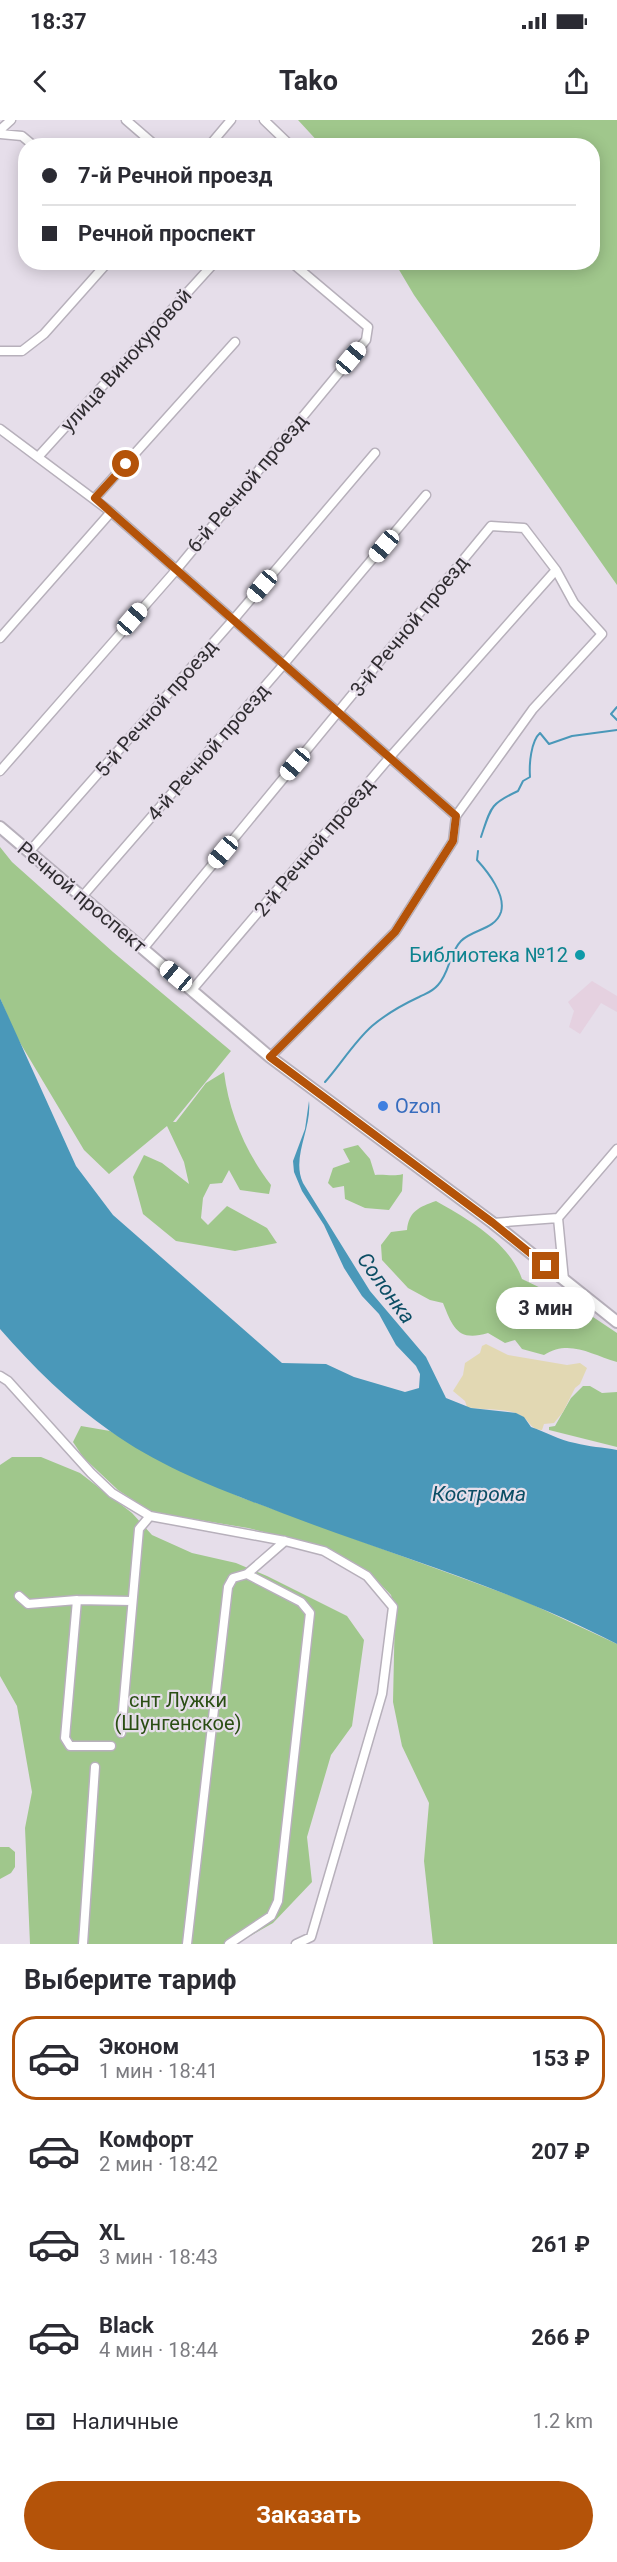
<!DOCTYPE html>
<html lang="ru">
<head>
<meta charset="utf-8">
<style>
  body { margin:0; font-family:Roboto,sans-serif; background:#f7f7f7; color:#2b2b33; height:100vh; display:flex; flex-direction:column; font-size:22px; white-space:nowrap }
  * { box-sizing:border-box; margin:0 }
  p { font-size:20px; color:#7c7c81 }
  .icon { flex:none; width:33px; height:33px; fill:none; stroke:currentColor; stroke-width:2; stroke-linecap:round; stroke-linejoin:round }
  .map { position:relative; height:1824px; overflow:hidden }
  .drawer { display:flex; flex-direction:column; background:#fff; flex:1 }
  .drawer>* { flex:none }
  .hud { position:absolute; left:18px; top:18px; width:582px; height:132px; border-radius:24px; box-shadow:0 3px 15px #0003; display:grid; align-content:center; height:132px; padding:0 24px; background:#fff }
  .end { position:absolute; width:27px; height:27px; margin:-14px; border:8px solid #b45309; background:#fff; box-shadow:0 0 0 3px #fff }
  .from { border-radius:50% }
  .bubble { position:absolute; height:42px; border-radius:21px; background:#fff; box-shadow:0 3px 15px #0003; font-size:20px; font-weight:700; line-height:42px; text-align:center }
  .car { position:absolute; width:18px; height:36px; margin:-18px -9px; border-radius:8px; box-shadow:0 0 4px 2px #0007; background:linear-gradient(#fff 24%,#345 0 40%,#fff 0 76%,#345 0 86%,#fff 0) }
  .hud b { display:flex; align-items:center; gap:21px; height:57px; font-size:22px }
  .hud b+b { border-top:2px solid #e1e1e2 }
  .hud i { width:15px; height:15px; background:#2b2b33 }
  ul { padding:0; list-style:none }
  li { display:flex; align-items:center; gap:18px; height:84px; margin:0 12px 9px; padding:0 12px; border:3px solid transparent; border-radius:24px }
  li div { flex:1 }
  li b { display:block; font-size:22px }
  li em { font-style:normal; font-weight:700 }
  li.active { border-color:#b45309 }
  li>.icon { width:54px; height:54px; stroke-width:1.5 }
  h2 { padding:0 24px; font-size:27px; line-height:72px }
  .pay { display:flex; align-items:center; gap:15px; height:66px; padding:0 24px; font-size:22px }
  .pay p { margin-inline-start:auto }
  .cta { display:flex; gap:12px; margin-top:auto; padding:12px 24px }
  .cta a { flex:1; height:69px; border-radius:36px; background:#b45309; color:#fff; font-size:24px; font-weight:700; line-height:69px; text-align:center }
  .status { display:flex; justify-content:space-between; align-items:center; height:42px; padding:0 30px; background:#fff; direction:ltr }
  .status svg { height:16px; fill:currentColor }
  header { display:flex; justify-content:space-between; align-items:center; height:78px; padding:0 24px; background:#fff; font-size:27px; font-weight:700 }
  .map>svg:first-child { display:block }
  .industrial { fill:#e5d1e0 }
  .green { fill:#a0c78c }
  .sand { fill:#e2d8b3 }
  .water { fill:#4a98b9 }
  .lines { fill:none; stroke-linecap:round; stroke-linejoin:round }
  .stream { stroke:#4a98b9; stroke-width:2 }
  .street-casing { stroke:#b7b0bb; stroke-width:11 }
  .secondary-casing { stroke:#b7b0bb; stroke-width:14 }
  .street { stroke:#fff; stroke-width:8 }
  .secondary { stroke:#fff; stroke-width:10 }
  .route { stroke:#b45309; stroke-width:8 }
  .culture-dot { fill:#0f9aa8; stroke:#e6deea; stroke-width:2 }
  .shop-dot { fill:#3f7fe0; stroke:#e6deea; stroke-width:2 }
  .labels { text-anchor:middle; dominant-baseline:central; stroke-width:4.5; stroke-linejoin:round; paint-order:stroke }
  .street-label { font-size:20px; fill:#302d31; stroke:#e6deea }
  .culture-label { font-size:20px; fill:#0d838f; stroke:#e6deea; text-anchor:end }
  .shop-label { font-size:20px; fill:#366cbe; stroke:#e6deea; text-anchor:start }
  .park-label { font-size:20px; fill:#2a4e13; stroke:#e6deea }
  .water-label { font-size:21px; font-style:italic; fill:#0b4d64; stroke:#e6deea }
</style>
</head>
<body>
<div class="status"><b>18:37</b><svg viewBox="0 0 49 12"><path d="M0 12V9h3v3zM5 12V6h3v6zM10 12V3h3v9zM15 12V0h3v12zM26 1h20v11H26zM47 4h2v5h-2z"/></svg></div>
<header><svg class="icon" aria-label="back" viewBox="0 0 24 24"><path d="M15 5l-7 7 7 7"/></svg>Tako<svg class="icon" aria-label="share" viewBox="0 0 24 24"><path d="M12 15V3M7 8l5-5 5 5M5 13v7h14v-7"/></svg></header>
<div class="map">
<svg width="617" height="1824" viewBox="0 0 617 1824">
  <rect width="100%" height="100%" fill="#e6deea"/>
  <path class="industrial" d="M592,861L617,876V892L601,883L580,914L569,907L574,891L568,882Z"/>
  <path class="green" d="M298,0H617V465L414,175L395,143L592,142V26L321,25Z
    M0,727L12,742L113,832L231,931L173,1002H176L206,963L224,952C229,993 246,1033 271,1065L269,1074L240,1070L229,1050L222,1063L210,1064L203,1078L201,1098L208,1105L227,1086L267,1108L277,1123L235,1131L176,1121L143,1094L133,1057L144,1035L162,1043L189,1064L184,1042L167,1006L109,1054L84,1030L16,916L0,878Z
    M358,1025L370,1039L375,1055C385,1054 393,1057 403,1054L402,1071L389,1090L365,1088L345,1079L344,1066L333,1068L328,1063L333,1048L350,1042L343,1029Z
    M436,1081C468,1099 510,1123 522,1159L572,1183L617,1213V1242C591,1235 570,1219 544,1235L522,1229L515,1220L505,1223L488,1213C458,1222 453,1208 443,1183L430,1180L408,1168L382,1140L381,1125L391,1112L407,1110C409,1091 419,1087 436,1081Z
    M583,1266H590L602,1273L617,1272V1327L549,1310V1307L555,1306L571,1278Z
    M81,1306L110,1311L153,1336L240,1377L525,1481L617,1524V1824H433L424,1741L429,1683L402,1626L393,1582L395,1490L391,1475L368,1451L325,1428L248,1408L151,1392L118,1370L83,1337L73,1322Z
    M12,1337H41L80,1353L132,1393L152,1415L192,1433L236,1443L267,1456L347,1496L364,1520L352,1606L331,1635L307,1717L312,1762L273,1803L236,1824H30L25,1708L32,1672L17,1586L0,1556V1345Z
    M0,1727H9L15,1732V1747L11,1753L0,1759Z"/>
  <path class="sand" d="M486,1224L508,1235L567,1245L580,1243L587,1248L580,1264L575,1268L563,1292L554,1303L544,1304L542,1310C529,1309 530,1300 520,1295C504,1287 484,1291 467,1287L465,1281L453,1271L463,1255L465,1243L480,1233L482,1226Z"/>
  <path class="water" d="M0,878L76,1046L113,1095L282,1243L326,1244L354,1257L405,1272L419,1268L420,1254L416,1246L396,1225L379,1194L362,1176L344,1148L324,1105L302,1071L294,1052L293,1041L305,1009L309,981C312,1009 291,1037 303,1063L370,1171L426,1237L446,1278L471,1288L516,1293L524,1297L531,1307C546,1312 559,1320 575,1323C589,1327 603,1327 617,1330V1524C510,1468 394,1436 282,1393C224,1371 161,1348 110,1311C70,1283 32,1246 0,1209Z"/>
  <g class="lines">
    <path class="stream" d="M617,587L611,594L617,600
      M481,717C491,687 490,684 518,671L523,661L530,657C529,644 531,621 540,613L549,624L572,616L617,610
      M325,962C341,944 354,922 372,906C385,895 404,884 419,877C427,873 432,872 438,865C450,852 449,833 461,821C473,809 495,810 501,792C506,775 488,752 477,740L478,731"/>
    <defs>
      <path id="street" d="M126,0L156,26
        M264,0L291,26
        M0,10L11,0
        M0,14L22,16L34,26
        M209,26L231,0
        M0,231H22L44,214L108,142
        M0,309L111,392L456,696
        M38,337L215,142
        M95,378L235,222
        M0,518L111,392
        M0,651L177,449L366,220L368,207L291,142
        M29,732L234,499L375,333
        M81,778L284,544L426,375
        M143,829L491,406L524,408L556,450L574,483L602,514L533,589L456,696L453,721L395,812L270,937
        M192,870L390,637L556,450
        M558,1098L617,1029
        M558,1098L564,1160
        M493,1103L558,1098
        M0,1256L8,1261L91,1353L112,1373L150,1396L285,1421L324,1431L367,1456L393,1487L382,1574L311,1817L296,1824
        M19,1476L28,1484L77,1480
        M121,1613L139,1409L150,1396
        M111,1626H70L65,1618L77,1480L132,1481
        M83,1824L95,1647
        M187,1824L228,1467L233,1458L247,1454L285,1421
        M229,1824L271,1796L278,1781L310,1493L301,1482L247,1454"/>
      <path id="secondary" d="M0,707L270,937L493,1103L617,1202"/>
    </defs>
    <use href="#street" class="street-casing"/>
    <use href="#secondary" class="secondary-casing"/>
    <use href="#street" class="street"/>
    <use href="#secondary" class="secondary"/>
  </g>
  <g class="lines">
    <path class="route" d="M126,344L95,378L456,696L453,721L395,812L270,937L493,1103L546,1146"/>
  </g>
  <circle class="culture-dot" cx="580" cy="835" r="6"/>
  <circle class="shop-dot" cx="383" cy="986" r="6"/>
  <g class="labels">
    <g class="street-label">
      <text transform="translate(126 240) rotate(-48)">улица Винокуровой</text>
      <text transform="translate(247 363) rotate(-50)">6-й Речной проезд</text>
      <text transform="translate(409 506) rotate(-51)">3-й Речной проезд</text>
      <text transform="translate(156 588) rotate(-49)">5-й Речной проезд</text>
      <text transform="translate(208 632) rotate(-49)">4-й Речной проезд</text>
      <text transform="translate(314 727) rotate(-50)">2-й Речной проезд</text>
      <text transform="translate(82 777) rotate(40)">Речной проспект</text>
    </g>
    <g class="culture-label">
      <text x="568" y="835">Библиотека №12</text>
    </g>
    <g class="shop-label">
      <text x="395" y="986">Ozon</text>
    </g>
    <g class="park-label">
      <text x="178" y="1580">снт Лужки<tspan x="178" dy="23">(Шунгенское)</tspan></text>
    </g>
    <g class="water-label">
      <text transform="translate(386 1168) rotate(54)">Солонка</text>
      <text x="479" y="1374">Кострома</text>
    </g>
  </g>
</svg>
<i class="end from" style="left:126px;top:344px"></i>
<i class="end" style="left:546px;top:1146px"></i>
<div class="bubble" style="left:496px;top:1167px;width:99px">3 мин</div>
<i class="car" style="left:351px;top:238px;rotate:40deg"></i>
<i class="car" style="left:384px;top:426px;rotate:220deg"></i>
<i class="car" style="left:262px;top:466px;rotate:220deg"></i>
<i class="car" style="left:132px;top:499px;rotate:41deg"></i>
<i class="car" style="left:295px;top:644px;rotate:220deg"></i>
<i class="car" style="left:223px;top:732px;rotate:220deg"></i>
<i class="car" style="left:176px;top:856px;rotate:310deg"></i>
<div class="hud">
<b><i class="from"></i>7-й Речной проезд</b>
<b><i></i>Речной проспект</b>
</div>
</div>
<section class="drawer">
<h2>Выберите тариф</h2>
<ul>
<li class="active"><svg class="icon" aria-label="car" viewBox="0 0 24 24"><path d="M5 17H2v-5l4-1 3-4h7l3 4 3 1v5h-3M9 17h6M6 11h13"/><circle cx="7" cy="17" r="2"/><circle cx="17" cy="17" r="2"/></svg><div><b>Эконом</b><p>1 мин · 18:41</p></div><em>153 ₽</em></li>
<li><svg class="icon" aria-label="car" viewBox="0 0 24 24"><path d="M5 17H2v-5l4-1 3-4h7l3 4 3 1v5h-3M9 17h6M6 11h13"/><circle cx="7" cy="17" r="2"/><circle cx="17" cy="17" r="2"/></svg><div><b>Комфорт</b><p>2 мин · 18:42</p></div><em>207 ₽</em></li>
<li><svg class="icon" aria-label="car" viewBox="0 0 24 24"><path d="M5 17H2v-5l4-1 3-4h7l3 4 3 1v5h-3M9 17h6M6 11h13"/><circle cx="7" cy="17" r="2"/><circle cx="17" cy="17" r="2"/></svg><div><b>XL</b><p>3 мин · 18:43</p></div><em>261 ₽</em></li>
<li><svg class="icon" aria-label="car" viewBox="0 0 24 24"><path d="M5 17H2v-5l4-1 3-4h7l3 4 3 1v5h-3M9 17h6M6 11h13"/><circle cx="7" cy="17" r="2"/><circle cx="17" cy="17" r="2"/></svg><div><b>Black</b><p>4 мин · 18:44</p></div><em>266 ₽</em></li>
</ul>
<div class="pay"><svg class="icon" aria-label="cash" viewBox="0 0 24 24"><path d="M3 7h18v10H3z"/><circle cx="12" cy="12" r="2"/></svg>Наличные<p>1.2 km</p></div>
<div class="cta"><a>Заказать</a></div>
</section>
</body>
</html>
